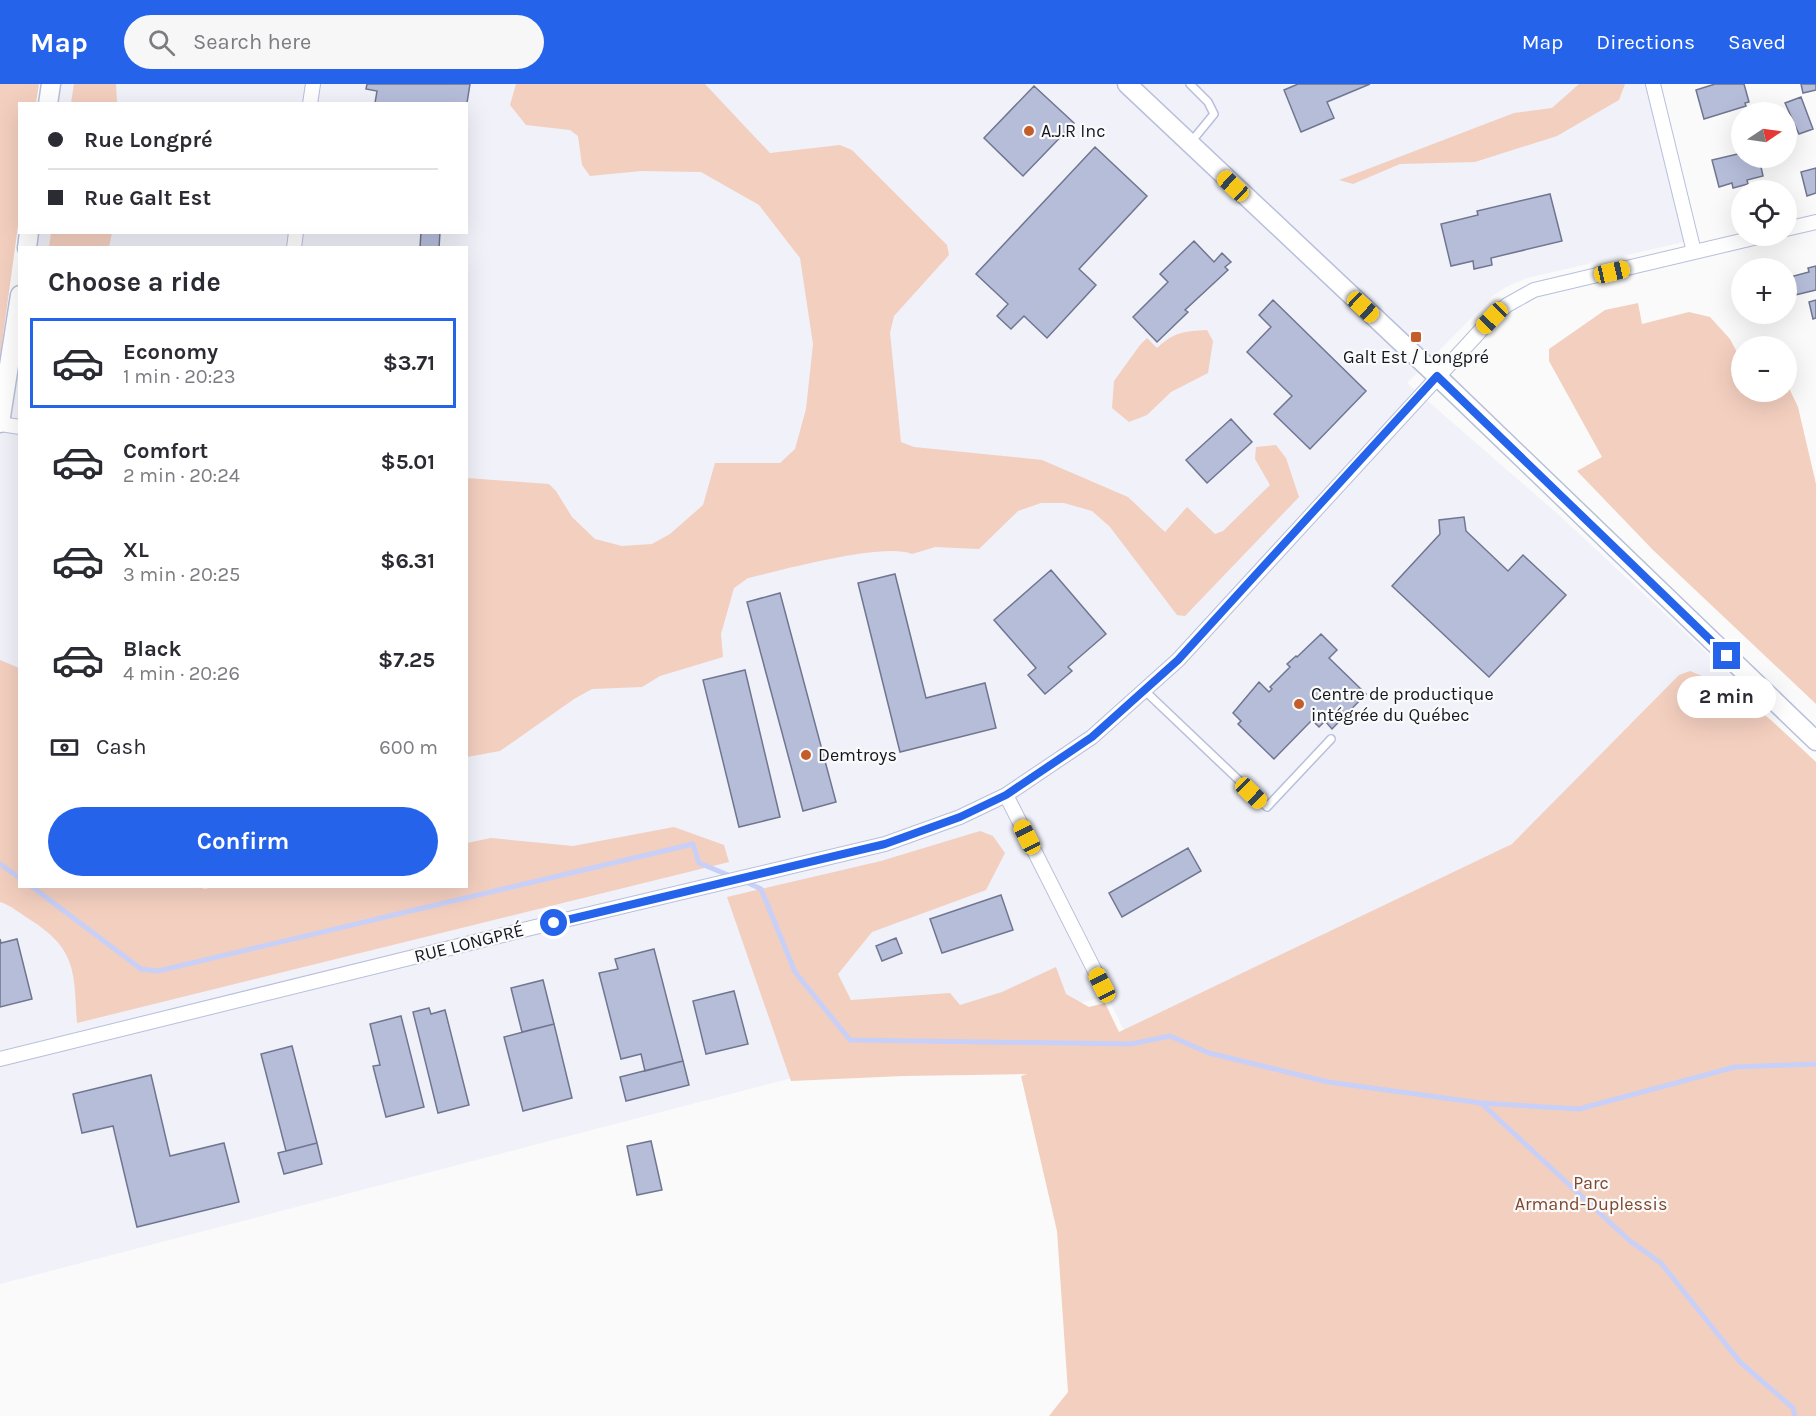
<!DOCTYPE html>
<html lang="en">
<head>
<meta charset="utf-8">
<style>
  body { margin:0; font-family:Karla,sans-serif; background:#f7f7f7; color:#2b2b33; height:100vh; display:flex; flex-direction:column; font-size:22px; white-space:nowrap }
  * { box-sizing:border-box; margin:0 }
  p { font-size:20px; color:#7c7c81 }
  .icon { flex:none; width:33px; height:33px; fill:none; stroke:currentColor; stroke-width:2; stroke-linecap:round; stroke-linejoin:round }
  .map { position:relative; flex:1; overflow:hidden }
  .drawer { position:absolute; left:18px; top:162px; width:450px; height:642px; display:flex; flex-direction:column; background:#fff; border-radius:0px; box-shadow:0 6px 24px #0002 }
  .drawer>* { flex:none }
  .top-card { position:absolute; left:18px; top:18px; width:450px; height:132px; border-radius:0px; box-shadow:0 6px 24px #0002; display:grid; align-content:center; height:132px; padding:0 30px; background:#fff }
  .needle { width:39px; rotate:77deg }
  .tools { position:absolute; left:1731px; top:18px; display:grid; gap:12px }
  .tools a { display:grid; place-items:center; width:66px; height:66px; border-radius:50%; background:#fff; box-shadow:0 6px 24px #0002; font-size:30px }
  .end { position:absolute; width:27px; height:27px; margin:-14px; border:8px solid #2563eb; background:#fff; box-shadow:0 0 0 3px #fff }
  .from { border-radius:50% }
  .bubble { position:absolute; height:42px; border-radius:21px; background:#fff; box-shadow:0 6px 24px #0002; font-size:20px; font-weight:700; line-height:42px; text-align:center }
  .car { position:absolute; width:18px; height:36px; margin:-18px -9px; border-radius:8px; box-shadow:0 0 4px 2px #0007; background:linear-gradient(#f5c518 24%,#345 0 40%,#f5c518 0 76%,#345 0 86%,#f5c518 0) }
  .top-card b { display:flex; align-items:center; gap:21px; height:57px; font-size:22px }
  .top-card b+b { border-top:2px solid #e1e1e2 }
  .top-card i { width:15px; height:15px; background:#2b2b33 }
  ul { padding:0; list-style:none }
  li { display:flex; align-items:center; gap:18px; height:90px; margin:0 12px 9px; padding:0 18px; border:3px solid transparent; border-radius:0px }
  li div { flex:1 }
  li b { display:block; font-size:22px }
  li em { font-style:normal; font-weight:700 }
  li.active { border-color:#2563eb }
  li>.icon { width:54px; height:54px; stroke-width:1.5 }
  h2 { padding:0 30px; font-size:27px; line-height:72px }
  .pay { display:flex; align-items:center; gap:15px; height:66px; padding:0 30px; font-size:22px }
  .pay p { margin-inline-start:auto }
  .cta { display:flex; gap:12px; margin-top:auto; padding:12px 30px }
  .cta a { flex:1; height:69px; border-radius:36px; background:#2563eb; color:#fff; font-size:24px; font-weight:700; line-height:69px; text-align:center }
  header { display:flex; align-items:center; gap:36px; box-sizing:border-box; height:84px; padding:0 30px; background:#2563eb; color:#fff }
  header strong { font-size:28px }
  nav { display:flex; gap:33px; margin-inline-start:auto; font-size:21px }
  .search { width:420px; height:54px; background:#f7f7f7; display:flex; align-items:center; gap:15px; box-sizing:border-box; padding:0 21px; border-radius:33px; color:#7c7c81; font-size:22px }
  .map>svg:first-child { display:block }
  .built { fill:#f0f1f9 }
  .green { fill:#f3cfbf }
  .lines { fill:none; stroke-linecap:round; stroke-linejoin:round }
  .stream { stroke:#c8d0f8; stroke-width:5 }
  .building { fill:#b6bdd9; stroke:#707690; stroke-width:1.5 }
  .service-casing { stroke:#b8bfdb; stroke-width:10 }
  .minor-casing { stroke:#b8bfdb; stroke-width:16 }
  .tertiary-casing { stroke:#b8bfdb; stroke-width:21 }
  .service { stroke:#fff; stroke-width:7 }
  .minor { stroke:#fff; stroke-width:14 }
  .tertiary { stroke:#fff; stroke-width:18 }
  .route { stroke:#2563eb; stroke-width:8 }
  .poi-dot { fill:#c35d2c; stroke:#fafafa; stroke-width:2 }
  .labels { text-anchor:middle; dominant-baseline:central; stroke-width:4.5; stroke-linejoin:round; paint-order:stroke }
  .poi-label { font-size:18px; fill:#141620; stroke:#fafafa; text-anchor:start }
  .street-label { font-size:18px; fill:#141620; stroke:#fafafa }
  .park-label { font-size:18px; fill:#7f472e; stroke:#fafafa }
</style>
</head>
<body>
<header>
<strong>Map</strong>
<div class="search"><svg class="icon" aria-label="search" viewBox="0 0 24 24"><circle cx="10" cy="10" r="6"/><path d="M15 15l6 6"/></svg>Search here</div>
<nav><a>Map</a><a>Directions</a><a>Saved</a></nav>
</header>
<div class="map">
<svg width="1816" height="1332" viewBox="0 0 1816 1332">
  <rect width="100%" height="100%" fill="#fafafa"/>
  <path class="built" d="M51,0H1648L1688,157L1527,194L1508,202L1495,210L1407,299L1560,432L1768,626L1131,960L1107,912L0,1200V339L19,211L20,802H466V164L27,163L29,148H466V20L48,19Z"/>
  <path class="green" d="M0,0H39L36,19L20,20L19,135L0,273Z
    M74,0H116L117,19H71Z
    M516,0H705L770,69L840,61L852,66L947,161L949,171L894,232L890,249L901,358L914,363L1042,376L1128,413L1165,448L1187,423L1215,450L1223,447L1270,401L1255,375L1256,363L1276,361L1286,374L1299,413L1185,532L1177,531L1110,443L1092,427L1064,419H1041L1018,427L979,465L935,463L912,470C883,458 783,486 748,494L734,504L721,550L723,573L660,592L642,603L592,605L574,615L500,667L467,673V394L549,400L556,407L572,433L595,455L622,462L652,460L670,450L703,421L715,379H780L795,365L806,325L813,260L800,174L759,121L701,88L641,87L590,92L582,81L578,52L570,46L526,41L510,21Z
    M1579,0H1625L1619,16L1557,52L1475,78L1400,80L1353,100L1339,96L1514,29L1552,24Z
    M51,149V148L112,149L109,163H49Z
    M1638,219L1642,240L1689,228L1710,233L1730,255L1741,276L1742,308H1786L1787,300L1798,323L1816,400V620L1653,466L1577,387L1602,373L1549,277V265L1605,226Z
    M1207,246L1213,257L1208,289L1171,308L1147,331L1129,338L1112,324L1114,297L1140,261L1147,254L1157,264C1174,248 1185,247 1207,246Z
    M0,576L19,584L20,802H195L205,805L216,802H466L467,759L491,754L573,762L674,743L724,761L729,778L77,939C74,888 77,865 29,835C20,829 10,821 0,818Z
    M1690,587L1733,605L1772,637L1816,678V1332H1049L1068,1308L1057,1147L1021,992L1027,990L903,992L791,997L727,813L881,777L980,747L993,752L1005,769L986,806L872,848L838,890L851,916L950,909L960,921L1002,908L1056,883L1066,910L1089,923L1105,919L1119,948L1512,760L1679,591Z"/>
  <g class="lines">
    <path class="stream" d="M0,780L20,794
      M744,797L761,805L795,888L850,956L1131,960L1170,952L1209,969L1328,998L1481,1019L1579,1025L1735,983L1816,980
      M31,802L141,885L158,887L693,760L699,779L733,793
      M1481,1019L1630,1157L1661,1179L1740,1278L1793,1324L1795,1332"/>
  </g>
  <path class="building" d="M367,0H470L466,25V20L375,19L377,7L366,5Z
    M1298,0H1370L1327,18L1334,34L1301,48L1284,6Z
    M1715,0H1744L1749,18L1745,19L1746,22L1704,35L1696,6Z
    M1801,0H1816V6L1803,9Z
    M1034,2L1074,39L1023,92L984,54Z
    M1801,13L1813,45L1799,50L1785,19Z
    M1095,63L1147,112L1079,185L1096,201L1047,254L1024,232L1011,245L997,232L1008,220L976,190Z
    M1742,69V74H1759L1763,92L1747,96L1748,100L1733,104L1732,99L1719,103L1712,76Z
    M1816,84V109L1807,112L1801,88Z
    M1550,110L1562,157L1491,174L1492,181L1474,185L1473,177L1451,182L1441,140L1478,131L1477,127Z
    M421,148H440L439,164H420Z
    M1194,157L1214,178L1222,169L1231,178L1225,183L1228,186L1185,226L1188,228L1157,258L1133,233L1168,198L1160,190Z
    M1816,182V206L1795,211L1790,193L1809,188L1808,184Z
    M1273,216L1366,307L1310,365L1274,330L1292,312L1247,268L1271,243L1259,231Z
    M1816,216V234L1813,235L1809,218Z
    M1231,335L1252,358L1207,399L1186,376Z
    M1464,433L1466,447L1508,487L1523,471L1566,511L1489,593L1392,502L1440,450L1439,436Z
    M1051,486L1106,550L1068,583L1072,587L1045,610L1028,591L1036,584L994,536Z
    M895,490L926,614L985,599L996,644L900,668L858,499Z
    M780,509L836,718L803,727L747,518Z
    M1321,550L1337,566L1329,574L1366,610L1332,645L1325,637L1319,643L1312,636L1274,675L1238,640L1241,637L1233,629L1259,598L1269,608L1272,605L1270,603L1290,583L1287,580L1296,572L1297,573Z
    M745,586L780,733L739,743L703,596Z
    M1188,764L1201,787L1122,833L1109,809Z
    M1001,811L1013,846L942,869L930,835Z
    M896,854L902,869L882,877L876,862Z
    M0,855L1,859L17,855L32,915L0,923Z
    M654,865L683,977L645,987L641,970L621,975L599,889L618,885L615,875Z
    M543,896L554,940L522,948L511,904Z
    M734,907L748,960L706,970L693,917Z
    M429,924L431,930L445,926L469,1021L438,1029L413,928Z
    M401,932L424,1023L386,1033L373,982L380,981L370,940Z
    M554,940L572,1014L523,1027L504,953Z
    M292,962L317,1059L286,1067L261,970Z
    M683,977L689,1001L626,1017L620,993Z
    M151,991L170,1072L224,1059L239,1118L137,1143L113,1042L82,1049L73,1010Z
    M651,1057L662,1106L637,1111L627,1062Z
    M317,1059L322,1080L284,1090L278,1069Z"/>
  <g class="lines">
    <defs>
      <path id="service" d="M1190,0L1208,18L1214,30L1191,58
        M1144,606L1267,723L1331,655"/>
      <path id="minor" d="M1653,0L1694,168
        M310,20L313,0
        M1786,145L1816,138
        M294,164L296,148
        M0,340L20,343
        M1006,711L1102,901
        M0,975L531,844L885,760L960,733L1006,711L1092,653L1178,576L1492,234L1507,221L1534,206L1762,152"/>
      <path id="tertiary" d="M1127,0L1437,292L1816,657
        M48,20L51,0
        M27,164L29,148
        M0,339L20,211"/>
    </defs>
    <use href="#service" class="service-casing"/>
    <use href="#minor" class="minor-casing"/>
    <use href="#tertiary" class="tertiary-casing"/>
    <use href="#service" class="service"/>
    <use href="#minor" class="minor"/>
    <use href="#tertiary" class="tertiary"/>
  </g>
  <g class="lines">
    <path class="route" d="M554,839L885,760L960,733L1006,711L1092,653L1178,576L1437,292L1727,572"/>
  </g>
  <g class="poi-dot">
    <circle cx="1029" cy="47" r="6"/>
    <rect x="1410" y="247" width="12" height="12" rx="3"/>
    <circle cx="1299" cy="620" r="6"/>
    <circle cx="806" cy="671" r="6"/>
  </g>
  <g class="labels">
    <g class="poi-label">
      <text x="1041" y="47">A.J.R Inc</text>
      <text x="1416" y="273" text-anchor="middle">Galt Est / Longpré</text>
      <text x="1311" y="610">Centre de productique<tspan x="1311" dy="21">intégrée du Québec</tspan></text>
      <text x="818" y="671">Demtroys</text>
    </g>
    <g class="street-label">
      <text transform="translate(469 859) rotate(-14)">RUE LONGPRÉ</text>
    </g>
    <g class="park-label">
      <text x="1591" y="1099">Parc<tspan x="1591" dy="21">Armand-Duplessis</tspan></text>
    </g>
  </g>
</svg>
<div class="tools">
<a><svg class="needle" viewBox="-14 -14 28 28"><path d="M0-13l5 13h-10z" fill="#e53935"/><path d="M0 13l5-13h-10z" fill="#7c7c81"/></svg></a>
<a><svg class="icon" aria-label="locate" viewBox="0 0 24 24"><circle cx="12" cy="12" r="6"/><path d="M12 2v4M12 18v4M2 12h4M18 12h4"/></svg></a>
<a>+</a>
<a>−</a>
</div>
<i class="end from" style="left:554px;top:839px"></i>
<i class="end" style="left:1727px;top:572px"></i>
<div class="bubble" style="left:1677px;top:592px;width:99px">2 min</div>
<i class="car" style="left:1233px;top:102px;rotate:313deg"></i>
<i class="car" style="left:1612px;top:188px;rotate:77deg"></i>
<i class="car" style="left:1363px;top:223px;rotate:133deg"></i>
<i class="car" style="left:1492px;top:234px;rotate:224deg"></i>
<i class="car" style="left:1251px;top:709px;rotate:134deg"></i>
<i class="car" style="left:1027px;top:753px;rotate:333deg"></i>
<i class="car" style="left:1102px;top:901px;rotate:333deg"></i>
<div class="top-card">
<b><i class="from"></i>Rue Longpré</b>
<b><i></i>Rue Galt Est</b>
</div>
<section class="drawer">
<h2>Choose a ride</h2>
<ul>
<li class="active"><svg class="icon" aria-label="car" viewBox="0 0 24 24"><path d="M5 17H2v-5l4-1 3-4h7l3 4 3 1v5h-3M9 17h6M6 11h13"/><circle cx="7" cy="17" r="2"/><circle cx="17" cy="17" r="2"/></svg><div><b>Economy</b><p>1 min · 20:23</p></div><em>$3.71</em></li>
<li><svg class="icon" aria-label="car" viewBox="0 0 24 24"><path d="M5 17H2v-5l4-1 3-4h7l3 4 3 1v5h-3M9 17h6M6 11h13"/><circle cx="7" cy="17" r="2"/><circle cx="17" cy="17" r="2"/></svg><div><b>Comfort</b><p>2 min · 20:24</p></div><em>$5.01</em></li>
<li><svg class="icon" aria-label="car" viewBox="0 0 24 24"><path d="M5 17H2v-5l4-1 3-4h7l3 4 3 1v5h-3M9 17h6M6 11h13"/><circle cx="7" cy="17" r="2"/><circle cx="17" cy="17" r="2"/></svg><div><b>XL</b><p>3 min · 20:25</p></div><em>$6.31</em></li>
<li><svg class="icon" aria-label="car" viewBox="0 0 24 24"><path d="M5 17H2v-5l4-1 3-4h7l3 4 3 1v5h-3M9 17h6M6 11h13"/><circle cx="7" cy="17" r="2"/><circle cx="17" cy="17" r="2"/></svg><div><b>Black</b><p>4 min · 20:26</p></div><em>$7.25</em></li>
</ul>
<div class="pay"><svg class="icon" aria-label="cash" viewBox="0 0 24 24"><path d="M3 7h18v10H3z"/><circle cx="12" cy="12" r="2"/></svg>Cash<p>600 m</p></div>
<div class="cta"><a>Confirm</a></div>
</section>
</div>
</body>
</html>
